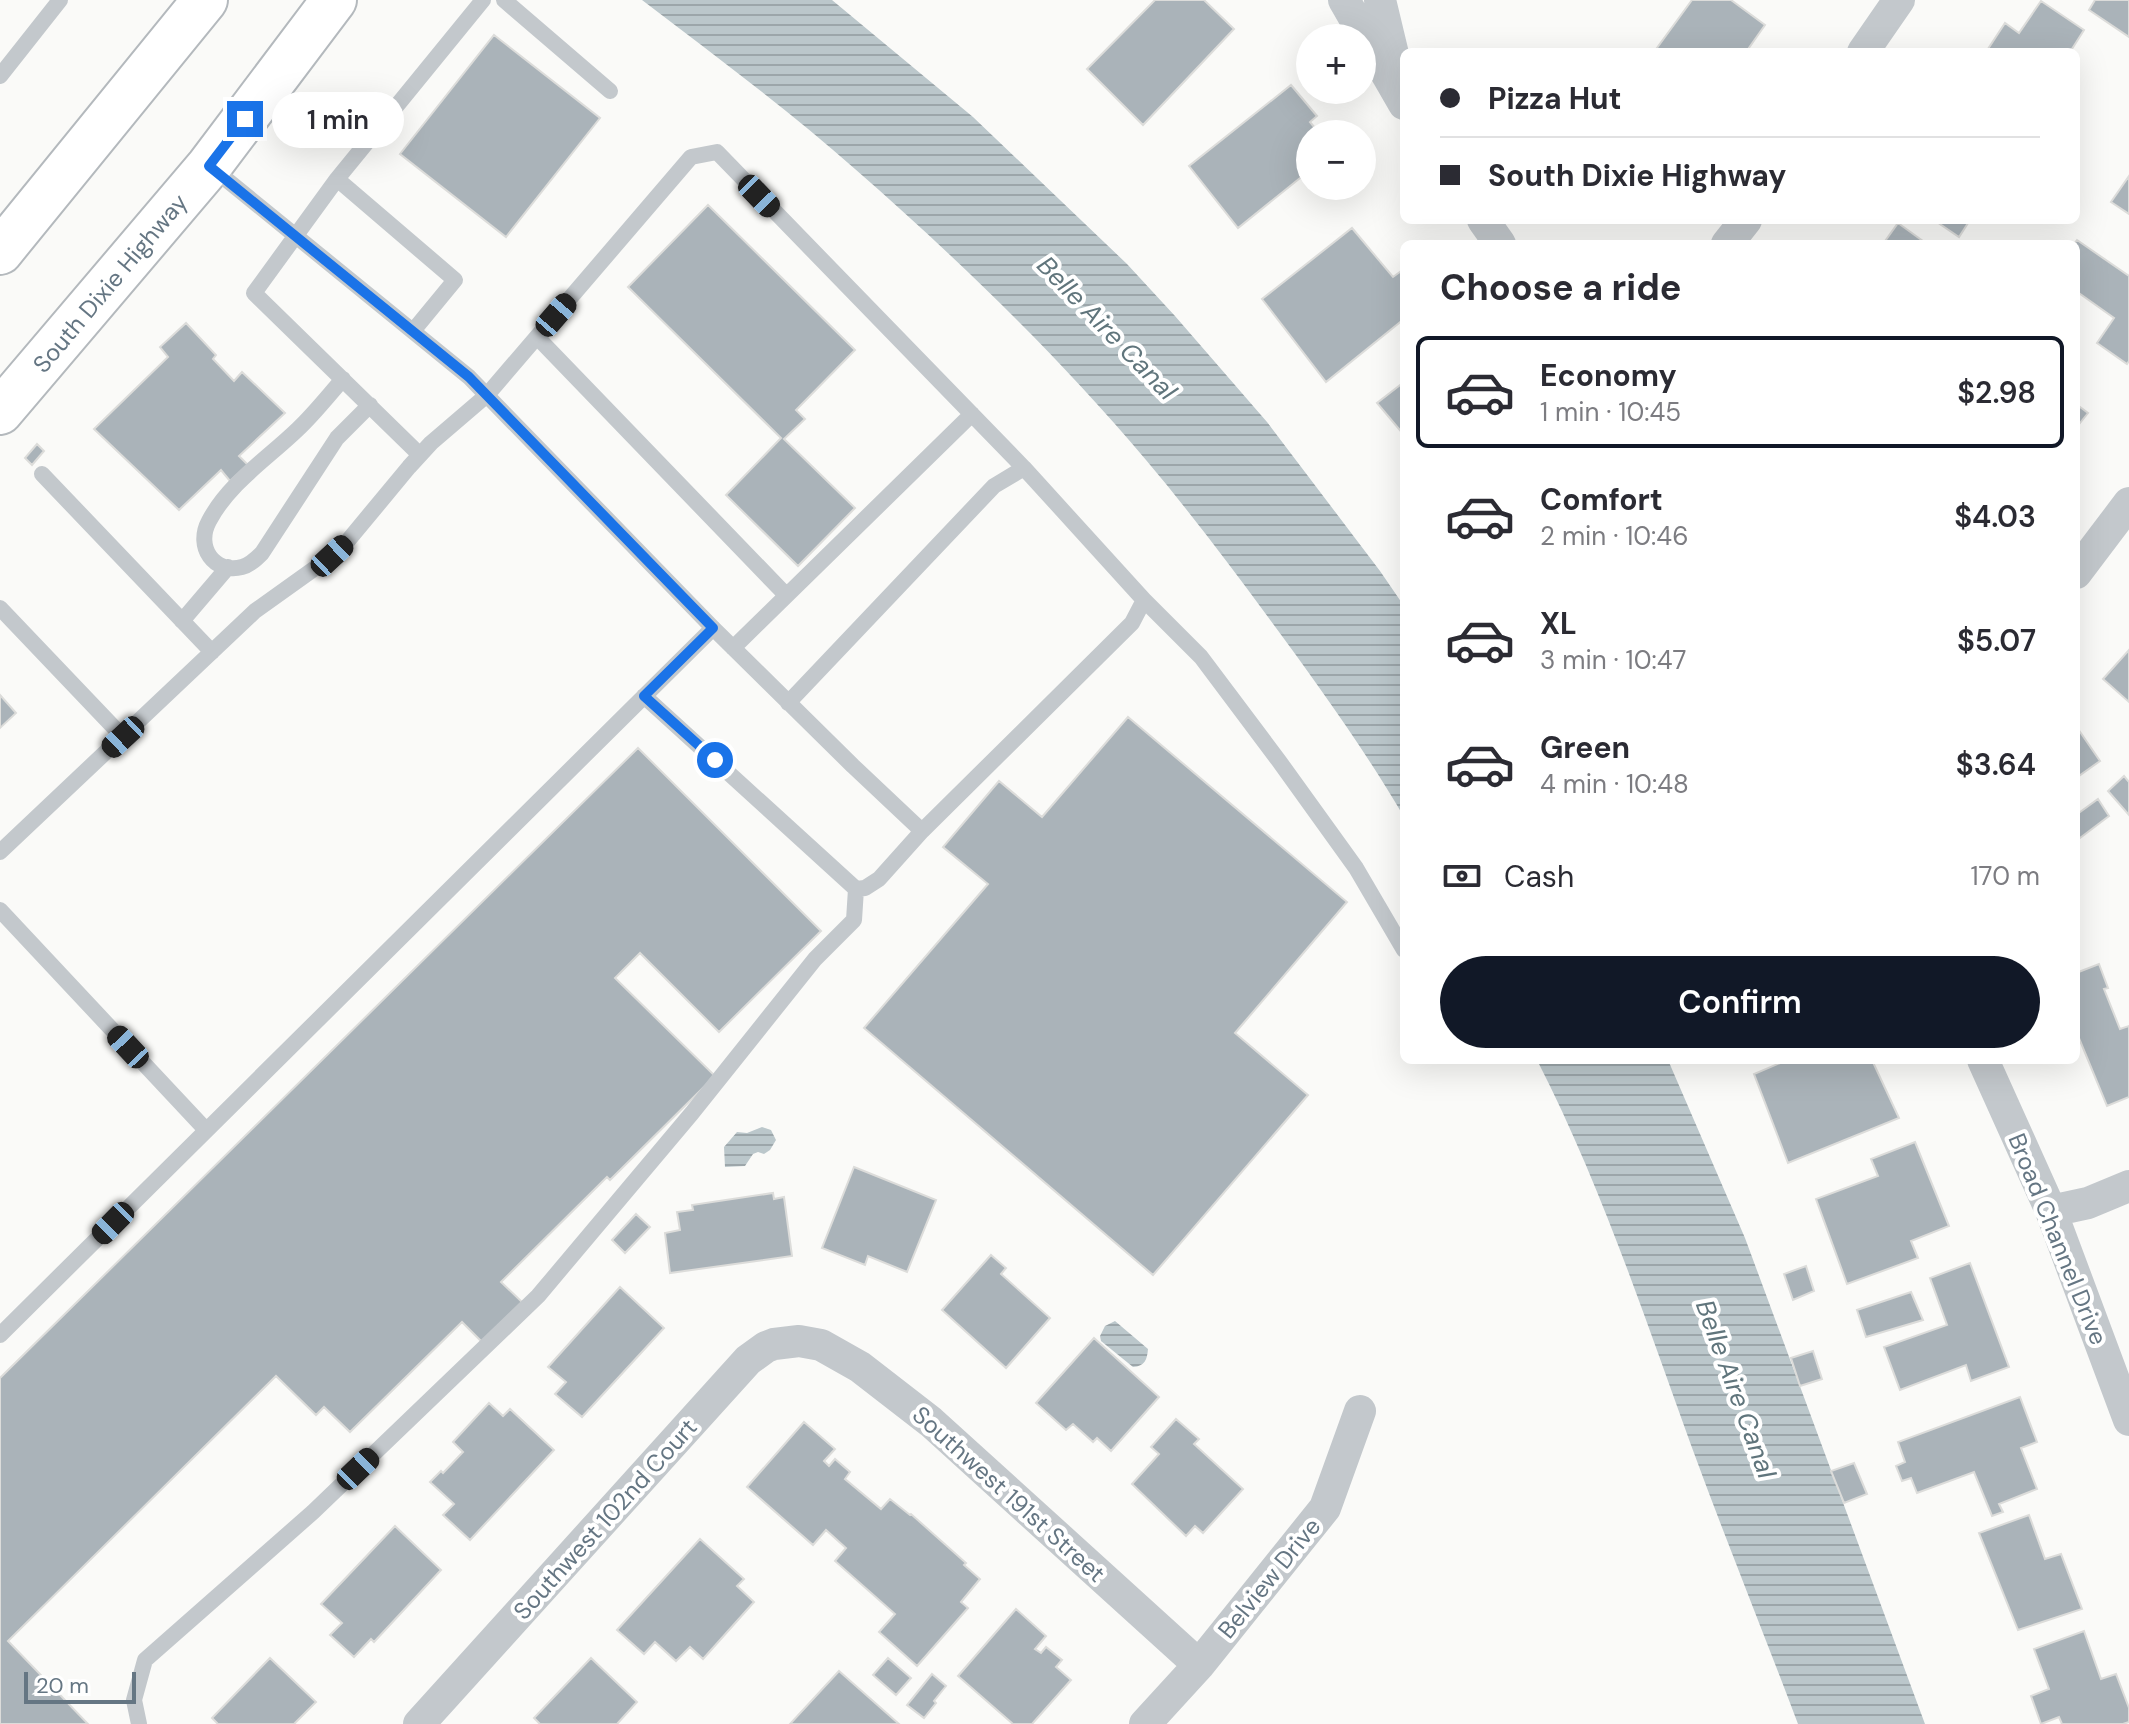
<!DOCTYPE html>
<html lang="en">
<head>
<meta charset="utf-8">
<style>
  body { margin:0; font-family:"DM Sans",sans-serif; background:#f2f2f3; color:#2b2b33; height:100vh; display:flex; flex-direction:column; font-size:30px; white-space:nowrap }
  * { box-sizing:border-box; margin:0 }
  p { font-size:26px; color:#7c7c81 }
  .icon { flex:none; width:44px; height:44px; fill:none; stroke:currentColor; stroke-width:2; stroke-linecap:round; stroke-linejoin:round }
  .map { position:relative; flex:1; overflow:hidden }
  .side { position:absolute; left:1400px; top:240px; width:680px; height:824px; display:flex; flex-direction:column; background:#fff; border-radius:12px; box-shadow:0 8px 32px #0002 }
  .side>* { flex:none }
  .hud { position:absolute; left:1400px; top:48px; width:680px; height:176px; border-radius:12px; box-shadow:0 8px 32px #0002; display:grid; align-content:center; height:176px; padding:0 40px; background:#fff }
  .fabs { position:absolute; left:1296px; top:24px; display:grid; gap:16px }
  .fabs a { display:grid; place-items:center; width:80px; height:80px; border-radius:50%; background:#fff; box-shadow:0 8px 32px #0002; font-size:40px }
  .scale { position:absolute; left:24px; bottom:20px; width:112px; box-sizing:border-box; padding-left:8px; border:4px solid #657683; border-top:0; font-size:22px; line-height:28px; white-space:nowrap; color:#657683; -webkit-text-stroke:6px #fff; paint-order:stroke }
  .end { position:absolute; width:36px; height:36px; margin:-18px; border:10px solid #1a73e8; background:#fff; box-shadow:0 0 0 4px #fff }
  .from { border-radius:50% }
  .bubble { position:absolute; height:56px; border-radius:28px; background:#fff; box-shadow:0 8px 32px #0002; font-size:26px; font-weight:600; line-height:56px; text-align:center }
  .car { position:absolute; width:24px; height:48px; margin:-24px -12px; border-radius:10px; box-shadow:0 0 6px 2px #0007; background:linear-gradient(#222 24%,#8ab4d8 0 40%,#222 0 76%,#8ab4d8 0 86%,#222 0) }
  .hud b { display:flex; align-items:center; gap:28px; height:76px; font-size:30px }
  .hud b+b { border-top:2px solid #e1e1e2 }
  .hud i { width:20px; height:20px; background:#2b2b33 }
  ul { padding:0; list-style:none }
  li { display:flex; align-items:center; gap:24px; height:112px; margin:0 16px 12px; padding:0 24px; border:4px solid transparent; border-radius:12px }
  li div { flex:1 }
  li b { display:block; font-size:30px }
  li em { font-style:normal; font-weight:600 }
  li.selected { border-color:#111827 }
  li>.icon { width:72px; height:72px; stroke-width:1.5 }
  h2 { padding:0 40px; font-size:36px; line-height:96px }
  .pay { display:flex; align-items:center; gap:20px; height:88px; padding:0 40px; font-size:30px }
  .pay p { margin-inline-start:auto }
  .primary-button { display:flex; gap:16px; margin-top:auto; padding:16px 40px }
  .primary-button a { flex:1; height:92px; border-radius:48px; background:#111827; color:#fff; font-size:32px; font-weight:600; line-height:92px; text-align:center }
  .map>svg:first-child { display:block }
  .water { fill:url(#water-rules) }
  .building { fill:#aab3b9; stroke:#dcdcda; stroke-width:2 }
  .lines { fill:none; stroke-linecap:round; stroke-linejoin:round }
  .trunk-casing { stroke:#b4b9bd; stroke-width:48 }
  .service { stroke:#c3c8cc; stroke-width:16 }
  .minor { stroke:#c3c8cc; stroke-width:32 }
  .trunk { stroke:#fff; stroke-width:44 }
  .route { stroke:#1a73e8; stroke-width:10 }
  .labels { text-anchor:middle; dominant-baseline:central; stroke-width:8; stroke-linejoin:round; paint-order:stroke }
  .street-label { font-size:24px; fill:#657683; stroke:#fff }
  .water-label { font-size:26px; font-style:italic; fill:#60757c; stroke:#fff }
</style>
</head>
<body>
<div class="map">
<svg width="2129" height="1724" viewBox="0 0 2129 1724">
  <defs>
    <pattern id="water-rules" width="6" height="5" patternUnits="userSpaceOnUse" patternTransform="scale(2)"><rect width="6" height="5" fill="#bbc7cb"/><path d="M0 2.5h6" fill="none" stroke="#9ca6aa"/></pattern>
  </defs>
  <rect width="100%" height="100%" fill="#fafaf8"/>
  <path class="water" d="M642,0H832L973,117L1127,264L1175,316L1267,422L1380,571L1404,606V817C1363,747 1316,682 1268,617C1229,564 1189,511 1146,460C1058,356 958,259 855,169C787,109 714,55 642,0Z
    M1537,1060H1668L1745,1238L1925,1724H1798C1763,1631 1725,1538 1691,1445C1644,1315 1600,1183 1537,1060Z
    M762,1127L771,1130L776,1140L770,1150L764,1154L758,1152L753,1154L745,1166L725,1167L724,1147L737,1132L747,1133Z
    M1115,1321L1148,1349C1147,1360 1145,1366 1133,1367L1101,1341L1100,1336L1105,1326Z"/>
  <path class="building" d="M1155,0H1204L1234,29L1143,125L1087,69Z
    M1692,0H1731L1765,25L1746,52H1654Z
    M2095,0H2129V37L2089,10Z
    M2041,1L2084,30L2070,52H1986L2005,23L2019,33Z
    M494,35L600,118L506,237L400,154Z
    M1291,85L1317,116L1310,122L1320,134H1310V170L1238,228L1189,166Z
    M2129,176V214L2111,202Z
    M708,205L855,350L796,410L805,419L784,439L855,508L798,566L726,495L781,438L628,287Z
    M1934,220H1970L1959,237Z
    M1898,223L1927,244H1883Z
    M1352,228L1393,277L1404,269V319L1326,382L1262,299Z
    M2077,240L2129,276V361L2127,364L2097,343L2114,318L2076,291V244H2074Z
    M186,323L216,355L213,359L234,381L242,372L285,413L239,456L248,465L230,481L221,470L179,510L94,429L168,357L160,347Z
    M1404,382V435L1377,403Z
    M2076,404L2088,413L2076,428Z
    M37,444L44,451L32,465L25,458Z
    M2129,650V702L2103,679Z
    M0,695L16,713L0,728Z
    M1128,717L1347,902L1235,1033L1308,1095L1153,1275L864,1028L988,884L943,847L999,781L1042,817Z
    M2076,726L2100,761L2076,778Z
    M638,748L821,931L719,1032L640,953L615,978L715,1076L610,1180L607,1177L501,1282L522,1302L482,1342L462,1322L350,1432L324,1407L316,1415L276,1376L8,1641L88,1724H0V1378Z
    M2124,776L2129,782V815L2108,791Z
    M2098,799L2109,816L2076,841V815Z
    M2099,964L2108,988L2104,989L2120,1029L2129,1026V1097L2107,1106L2076,1031V973Z
    M1787,1060H1872L1899,1118L1788,1163L1754,1074Z
    M1915,1142L1949,1226L1911,1241L1918,1258L1847,1284L1816,1199L1878,1176L1871,1159Z
    M854,1167L936,1200L907,1272L868,1256L865,1265L822,1248Z
    M773,1193L774,1199L784,1197L792,1256L670,1273L665,1233L680,1230L677,1212L693,1210L692,1205Z
    M636,1214L650,1227L625,1253L612,1240Z
    M991,1255L1006,1268L1001,1274L1050,1318L1006,1368L942,1310Z
    M1970,1263L2009,1367L1971,1381L1966,1365L1900,1390L1884,1347L1947,1325L1930,1278Z
    M1806,1266L1814,1291L1793,1300L1784,1274Z
    M620,1287L664,1328L582,1417L555,1394L566,1382L548,1367Z
    M1911,1292L1923,1320L1866,1337L1857,1310Z
    M1094,1338L1159,1397L1111,1451L1097,1438L1093,1442L1073,1424L1066,1430L1036,1403Z
    M1813,1351L1822,1379L1800,1386L1791,1358Z
    M2020,1397L2037,1442L2021,1448L2037,1489L1999,1504L2003,1512L1992,1516L1974,1472L1917,1493L1911,1478L1902,1481L1896,1466L1905,1462L1898,1442Z
    M489,1403L503,1416L510,1409L554,1450L470,1540L443,1515L454,1504L430,1482L441,1471L443,1473L463,1452L453,1442Z
    M1176,1419L1199,1439L1194,1444L1243,1489L1203,1533L1195,1526L1186,1536L1132,1484L1159,1454L1151,1447Z
    M804,1422L835,1449L824,1461L829,1466L835,1459L850,1472L845,1479L881,1509L890,1499L910,1515L911,1514L966,1563L964,1565L980,1579L961,1602L968,1608L917,1666L879,1632L895,1614L835,1561L846,1548L826,1530L813,1545L747,1487Z
    M1854,1463L1867,1494L1844,1503L1831,1471Z
    M2029,1515L2045,1559L2061,1554L2082,1609L2018,1630L1979,1533Z
    M395,1526L441,1570L374,1642L371,1639L354,1657L330,1635L342,1623L321,1604Z
    M700,1539L744,1579L737,1586L754,1602L703,1659L690,1647L676,1661L655,1642L644,1654L617,1630Z
    M1016,1609L1046,1636L1035,1649L1041,1653L1046,1647L1062,1660L1056,1667L1071,1680L1032,1724H1013L958,1676Z
    M2084,1631L2101,1679L2116,1674L2129,1708V1722L2123,1724H2062L2059,1717L2041,1724L2031,1696L2049,1689L2034,1649Z
    M270,1658L316,1702L294,1724H218L212,1718Z
    M591,1658L637,1702L617,1724H540L534,1718Z
    M888,1658L911,1678L896,1695L873,1675Z
    M839,1671L899,1724H790Z
    M932,1674L946,1686L934,1701L936,1703L924,1718L907,1705Z"/>
  <g class="lines">
    <defs>
      <path id="trunk" d="M0,252L205,0
        M0,412L209,166L334,0"/>
    </defs>
    <use href="#trunk" class="trunk-casing"/>
    <path class="service" d="M504,0L610,91
      M0,76L60,0
      M211,167L469,377L713,628L853,766L922,831
      M337,179L455,280L413,331
      M537,337L786,595
      M343,379C328,396 314,414 298,429C267,459 229,483 209,521C195,547 214,574 242,567C250,565 256,559 262,553L337,438L370,405
      M420,455L254,293L337,179L483,0
      M42,474L212,652
      M1144,600L1201,657L1279,761L1356,868L1404,950
      M0,608L123,737
      M182,621L228,567
      M733,648L972,414
      M644,696L856,889L865,888L879,879L922,831L1132,623L1144,600L1024,468L994,486L788,703
      M0,852L255,611L332,556L346,543L409,467L431,443L487,395L691,157L717,152L1024,468
      M0,910L206,1130
      M0,1335L713,628
      M139,1724L134,1700L145,1660L313,1512L538,1296L692,1113L815,959L854,920L856,889"/>
    <path class="minor" d="M1344,0L1404,104
      M1380,0L1397,71
      M1863,52L1899,0
      M1483,220L1500,244
      M1727,244L1746,220
      M2076,573L2129,503
      M1983,1060L2051,1211L2129,1420
      M2051,1211L2088,1203L2129,1186
      M419,1724L748,1360L766,1347L774,1344L799,1341L821,1345L860,1367L931,1422L1199,1665
      M1145,1724L1199,1665L1325,1508L1360,1411"/>
    <use href="#trunk" class="trunk"/>
  </g>
  <g class="lines">
    <path class="route" d="M245,119L209,166L469,377L713,628L644,696L715,760"/>
  </g>
  <g class="labels">
    <g class="street-label">
      <text transform="translate(110 283) rotate(-50)">South Dixie Highway</text>
      <text transform="translate(2058 1239) rotate(68)">Broad Channel Drive</text>
      <text transform="translate(1009 1494) rotate(42)">Southwest 191st Street</text>
      <text transform="translate(605 1519) rotate(-48)">Southwest 102nd Court</text>
      <text transform="translate(1269 1578) rotate(-51)">Belview Drive</text>
    </g>
    <g class="water-label">
      <text transform="translate(1107 328) rotate(46)">Belle Aire Canal</text>
      <text transform="translate(1736 1389) rotate(70)">Belle Aire Canal</text>
    </g>
  </g>
</svg>
<div class="fabs">
<a>+</a>
<a>−</a>
</div>
<div class="scale">20 m</div>
<i class="end from" style="left:715px;top:760px"></i>
<i class="end" style="left:245px;top:119px"></i>
<div class="bubble" style="left:272px;top:92px;width:132px">1 min</div>
<i class="car" style="left:759px;top:196px;rotate:136deg"></i>
<i class="car" style="left:556px;top:315px;rotate:41deg"></i>
<i class="car" style="left:332px;top:556px;rotate:47deg"></i>
<i class="car" style="left:123px;top:737px;rotate:227deg"></i>
<i class="car" style="left:128px;top:1047px;rotate:317deg"></i>
<i class="car" style="left:113px;top:1223px;rotate:225deg"></i>
<i class="car" style="left:358px;top:1469px;rotate:46deg"></i>
<div class="hud">
<b><i class="from"></i>Pizza Hut</b>
<b><i></i>South Dixie Highway</b>
</div>
<section class="side">
<h2>Choose a ride</h2>
<ul>
<li class="selected"><svg class="icon" aria-label="car" viewBox="0 0 24 24"><path d="M5 17H2v-5l4-1 3-4h7l3 4 3 1v5h-3M9 17h6M6 11h13"/><circle cx="7" cy="17" r="2"/><circle cx="17" cy="17" r="2"/></svg><div><b>Economy</b><p>1 min · 10:45</p></div><em>$2.98</em></li>
<li><svg class="icon" aria-label="car" viewBox="0 0 24 24"><path d="M5 17H2v-5l4-1 3-4h7l3 4 3 1v5h-3M9 17h6M6 11h13"/><circle cx="7" cy="17" r="2"/><circle cx="17" cy="17" r="2"/></svg><div><b>Comfort</b><p>2 min · 10:46</p></div><em>$4.03</em></li>
<li><svg class="icon" aria-label="car" viewBox="0 0 24 24"><path d="M5 17H2v-5l4-1 3-4h7l3 4 3 1v5h-3M9 17h6M6 11h13"/><circle cx="7" cy="17" r="2"/><circle cx="17" cy="17" r="2"/></svg><div><b>XL</b><p>3 min · 10:47</p></div><em>$5.07</em></li>
<li><svg class="icon" aria-label="car" viewBox="0 0 24 24"><path d="M5 17H2v-5l4-1 3-4h7l3 4 3 1v5h-3M9 17h6M6 11h13"/><circle cx="7" cy="17" r="2"/><circle cx="17" cy="17" r="2"/></svg><div><b>Green</b><p>4 min · 10:48</p></div><em>$3.64</em></li>
</ul>
<div class="pay"><svg class="icon" aria-label="cash" viewBox="0 0 24 24"><path d="M3 7h18v10H3z"/><circle cx="12" cy="12" r="2"/></svg>Cash<p>170 m</p></div>
<div class="primary-button"><a>Confirm</a></div>
</section>
</div>
</body>
</html>
